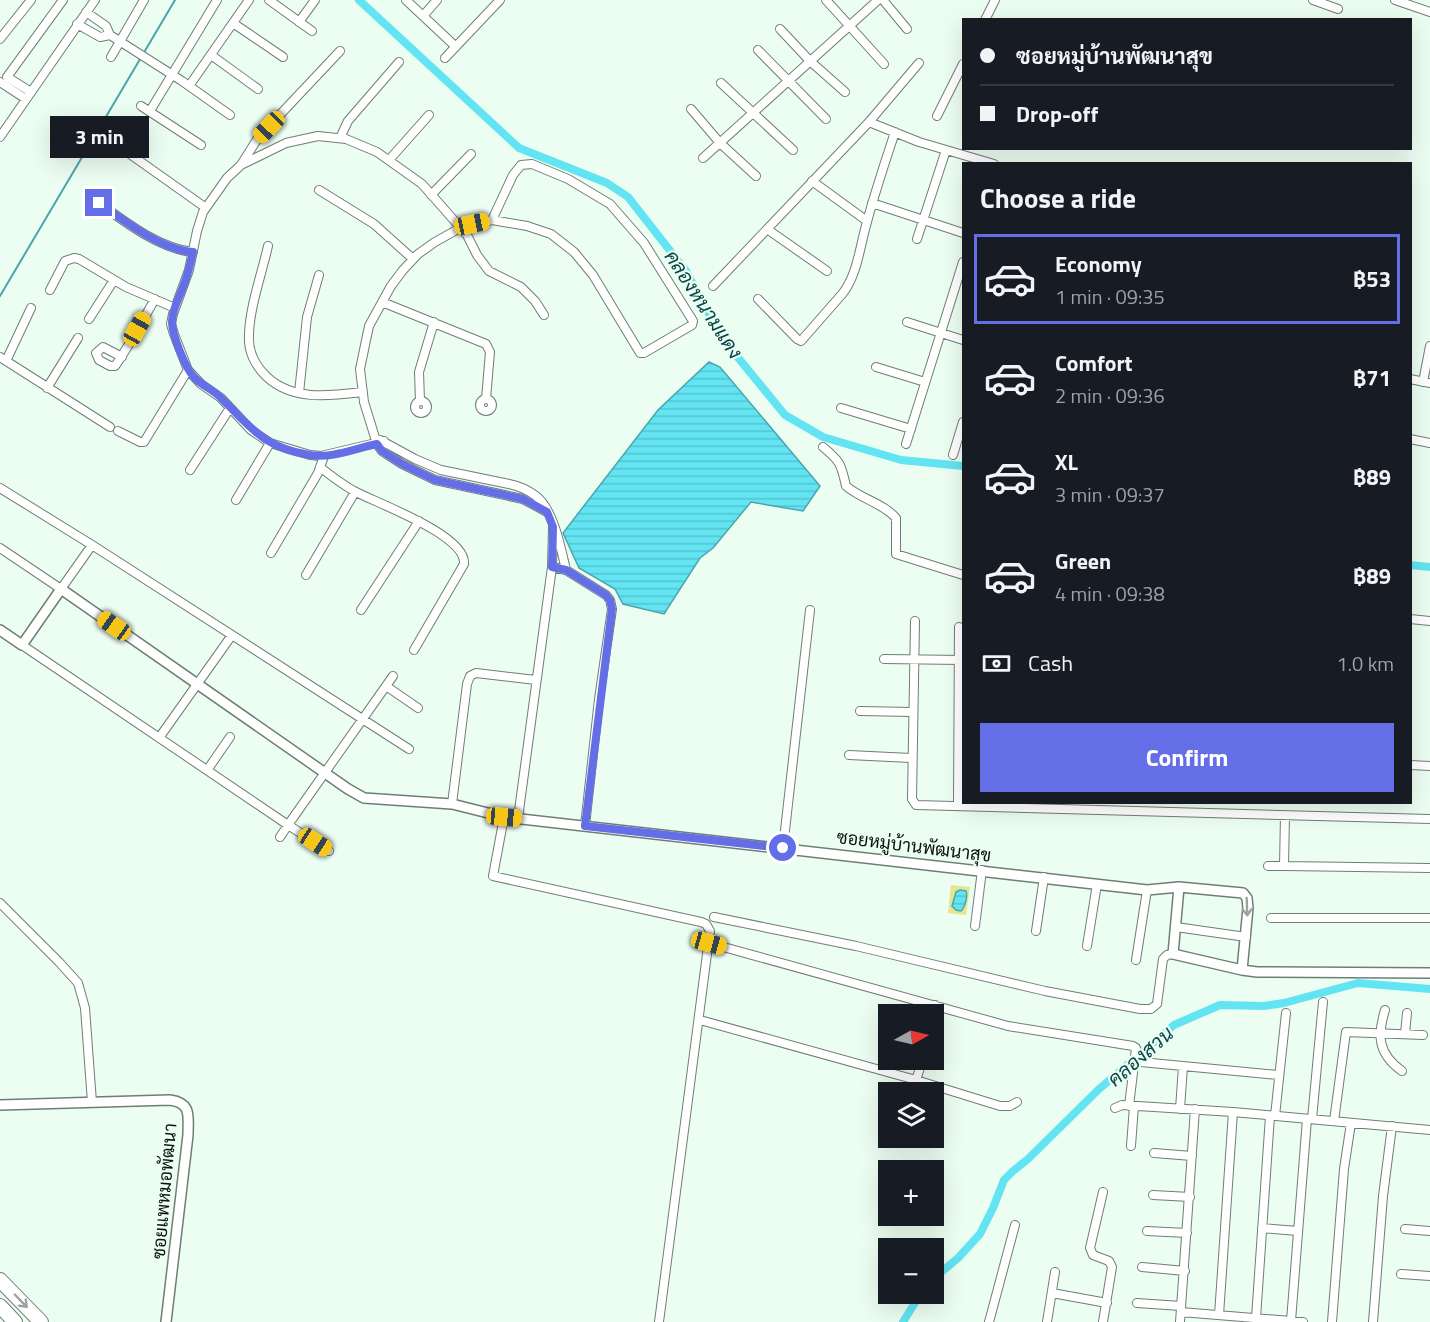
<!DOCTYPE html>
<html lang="en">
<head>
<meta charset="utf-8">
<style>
  body { margin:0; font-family:"Titillium Web",Sarabun,sans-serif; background:#20242c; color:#f1f3f6; height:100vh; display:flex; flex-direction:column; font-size:22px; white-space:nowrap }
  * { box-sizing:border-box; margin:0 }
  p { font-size:20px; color:#9ea1a6 }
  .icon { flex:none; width:33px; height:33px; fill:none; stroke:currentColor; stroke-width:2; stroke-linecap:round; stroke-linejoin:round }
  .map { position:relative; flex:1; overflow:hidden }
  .sheet { position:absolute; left:962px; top:162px; width:450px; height:642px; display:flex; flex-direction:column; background:#171b24; border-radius:0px; box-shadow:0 6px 24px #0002 }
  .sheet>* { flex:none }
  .hud { position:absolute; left:962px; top:18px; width:450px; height:132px; border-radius:0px; box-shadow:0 6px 24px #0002; display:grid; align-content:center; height:132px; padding:0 18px; background:#171b24 }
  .needle { width:39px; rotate:82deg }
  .buttons { position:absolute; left:878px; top:1004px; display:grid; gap:12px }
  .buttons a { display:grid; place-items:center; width:66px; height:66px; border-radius:0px; background:#171b24; box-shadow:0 6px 24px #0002; font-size:30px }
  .end { position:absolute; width:27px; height:27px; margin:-14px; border:8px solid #646ee7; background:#fff; box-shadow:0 0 0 3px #fff }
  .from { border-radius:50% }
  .bubble { position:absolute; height:42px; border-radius:0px; background:#171b24; box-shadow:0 6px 24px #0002; font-size:20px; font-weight:700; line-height:42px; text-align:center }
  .car { position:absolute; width:18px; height:36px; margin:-18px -9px; border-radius:8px; box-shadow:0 0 4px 2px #0007; background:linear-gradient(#f5c518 24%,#345 0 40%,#f5c518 0 76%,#345 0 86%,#f5c518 0) }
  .hud b { display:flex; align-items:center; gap:21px; height:57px; font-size:22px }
  .hud b+b { border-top:2px solid #363941 }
  .hud i { width:15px; height:15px; background:#f1f3f6 }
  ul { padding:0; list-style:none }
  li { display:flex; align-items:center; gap:18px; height:90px; margin:0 12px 9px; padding:0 6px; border:3px solid transparent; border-radius:0px }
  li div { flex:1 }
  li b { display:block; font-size:22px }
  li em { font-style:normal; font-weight:700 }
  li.selected { border-color:#646ee7 }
  li>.icon { width:54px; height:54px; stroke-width:1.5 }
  h2 { padding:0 18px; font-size:27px; line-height:72px }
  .pay { display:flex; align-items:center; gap:15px; height:66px; padding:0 18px; font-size:22px }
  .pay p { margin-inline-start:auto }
  .button { display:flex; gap:12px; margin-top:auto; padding:12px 18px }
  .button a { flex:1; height:69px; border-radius:0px; background:#646ee7; color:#fff; font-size:24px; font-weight:700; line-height:69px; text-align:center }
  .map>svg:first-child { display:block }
  .pitch { fill:#e3e68e }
  .water { fill:url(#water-rules); stroke:#4aa5ae; stroke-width:1.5 }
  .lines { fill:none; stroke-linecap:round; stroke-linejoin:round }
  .stream { stroke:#4aa5ae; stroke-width:2 }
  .canal { stroke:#63e4f2; stroke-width:8 }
  .minor-casing { stroke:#6f7e75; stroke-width:10 }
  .tertiary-casing { stroke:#6f7e75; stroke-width:12 }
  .motorway-casing { stroke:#6f7e75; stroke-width:16 }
  .minor { stroke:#fff; stroke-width:8 }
  .tertiary { stroke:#fff; stroke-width:9 }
  .motorway { stroke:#fff; stroke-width:14 }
  .oneway { stroke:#9fa19f }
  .route { stroke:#646ee7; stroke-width:8 }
  .labels { text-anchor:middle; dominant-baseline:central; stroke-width:4.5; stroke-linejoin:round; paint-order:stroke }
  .street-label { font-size:18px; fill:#0e1310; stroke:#ecfdf2 }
  .water-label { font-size:20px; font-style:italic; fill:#09464b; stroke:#ecfdf2 }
</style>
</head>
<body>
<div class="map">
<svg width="1430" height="1322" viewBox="0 0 1430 1322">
  <defs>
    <pattern id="water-rules" width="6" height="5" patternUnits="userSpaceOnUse" patternTransform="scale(1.5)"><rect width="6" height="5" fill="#63e4f2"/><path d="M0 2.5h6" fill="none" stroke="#55c3ce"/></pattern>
  </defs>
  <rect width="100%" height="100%" fill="#ecfdf2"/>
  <path class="pitch" d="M951,885L970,887L966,915L948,913Z"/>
  <path class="water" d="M709,362L720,367L820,486L803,511L751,502L713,548L700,558L664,614L623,604L615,589L579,568L563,533L658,410Z
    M960,890L966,891C968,896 965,907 961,911L956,910L952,906L956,892Z"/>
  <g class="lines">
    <path class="stream" d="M0,296L175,0"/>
    <path class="canal" d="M359,0L519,148L607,183L628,197L686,271L722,338L785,415L823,437L901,460L963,466
      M1410,565L1430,567
      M933,1279L958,1258L980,1234L993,1208L1004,1180L1013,1171L1028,1159L1098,1090L1174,1025L1220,1005L1264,1006L1284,1003L1358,983L1430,989
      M903,1322L921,1293"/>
    <defs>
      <path id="minor" d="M269,0L312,31
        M406,0L455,46
        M826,0L884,64
        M883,0L907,29
        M1313,0L1338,9
        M1395,0L1430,12
        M423,16L437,0
        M985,20L995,0
        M299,22L315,0
        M233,23L283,57
        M77,24L100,37L110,35L106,26L86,12
        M780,29L810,61L845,92
        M110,35L182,81L230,115
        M0,39L31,0
        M758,50L826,119
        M211,55L258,89
        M111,57L144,0
        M445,58L500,0
        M0,82L26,99
        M721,83L793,150
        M189,86L249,0
        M31,92L7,77L63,0
        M141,106L201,145
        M691,109L720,143L756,176
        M150,111L217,0
        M937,116L963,64
        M869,122L919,142L994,164
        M0,137L95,0
        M340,138L348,121L399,62
        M127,152L206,208
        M703,158L878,0
        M389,160L429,115
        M241,165L258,138L340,51
        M812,181L867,221
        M319,190L374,224L413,259
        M431,195L471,154
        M99,203C125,222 160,249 193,252
        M872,203L963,233
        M492,220L513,175L521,165L532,164L568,179L610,204L644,243L693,321L692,325L644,353H640L593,275L574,252L551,234L527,226L492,220L460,228L435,242L418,254L403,270L391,286L369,326L360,369L364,402L377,444L382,451L402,464L435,480L523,499L547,512
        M767,229L827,271
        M917,239L946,150
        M268,246C262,273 249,309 249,336C248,351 255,366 267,377C293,401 329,396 363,392
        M713,286L869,122L919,63
        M50,290L65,261L74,258L79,259L126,287L175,308
        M758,299L797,339L801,341L843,293C858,273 860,245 867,222C875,192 885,162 895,132
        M382,302L486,344L490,352L486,399
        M89,319L114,280
        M907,322L963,340
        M0,357L110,427
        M122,357L103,347L96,353L99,360L110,366H115C130,345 142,321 155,299
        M6,361L31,308
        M876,367L925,382
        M1410,379L1430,383
        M1423,382L1430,346
        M47,388L78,338
        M299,393L307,317L319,275
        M480 405a6 6 0 1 1 12 0a6 6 0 1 1-12 0Z
        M415 407a6 6 0 1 1 12 0a6 6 0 1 1-12 0Z
        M420,401L419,372L434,322
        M841,408L911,429
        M118,431L140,442H144L188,370
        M1410,439L1430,443
        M380,440L415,459L441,470L509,484C519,486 528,490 536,496C554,510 561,549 566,570
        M384,441L321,456L310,455L270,443L251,430L221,398L201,384L188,370L174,334L171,324L173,314L189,270L197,231L203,212L227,178L241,165L286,143L318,136L346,139L377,152L422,184L467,235L477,255L489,271L521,287L535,301L544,315
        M906,444L963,262
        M823,447C841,462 841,464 846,486C861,499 883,503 896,518V554L963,575
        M953,455L963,422
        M320,467C331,476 342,484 354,491C376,503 467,535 464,564L414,650
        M190,470L230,408
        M0,488L92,545L409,749
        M236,500L270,443
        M553,527L552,567L566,570L606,595L610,600L612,609L599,699L585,826
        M0,548L61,589L92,545
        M271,553L318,473L324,456
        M306,575L355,492
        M361,610L419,521
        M1410,619L1430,621
        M915,621L912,799L916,805L1430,819
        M22,645L288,825L393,676
        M884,659L962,660
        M386,686L418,708
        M860,711L912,712
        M159,738L232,635
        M849,755L911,758
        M1410,765L1430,766
        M208,769L230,737
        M452,804L467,684L470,676L476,673L536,680
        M958,806L959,627
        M1285,815L1284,866L1430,868
        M504,817L493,876L701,922L706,924L710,931L659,1322
        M518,818L552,567
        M280,837L288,825L329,851
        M783,848L810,610
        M1268,866H1284
        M0,903L59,962L78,983L85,1008L92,1102
        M714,917L856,946L1045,991L1140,1009H1151L1157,1004L1163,959L1167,955L1173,954
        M1271,918H1430
        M975,926L982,870
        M1176,927L1246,937
        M1036,931L1044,877
        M709,943L1008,1026L1133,1046L1136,1048L1129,1106
        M1087,946L1097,884
        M1136,960L1147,890
        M1385,1010C1377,1036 1378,1054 1402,1071
        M700,1020L916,1080L1000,1106H1010L1017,1102
        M933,1020L935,1005
        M1405,1034L1407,1013
        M1141,1062L1278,1075
        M916,1080L923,1059
        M1115,1108L1122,1105L1233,1112L1430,1130
        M1180,1109L1183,1066
        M1275,1116L1286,1013
        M1312,1119L1323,1002
        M1334,1121L1346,1032L1423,1035
        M1131,1146L1134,1106
        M1154,1153L1192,1156
        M1103,1192L1090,1248L1093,1255L1109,1261L1112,1267L1103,1322
        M1153,1195L1190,1197
        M1262,1228L1298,1231
        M1405,1229L1430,1231
        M1147,1231L1187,1233
        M1142,1267L1185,1271
        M1401,1274L1430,1276
        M1052,1293L1107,1303
        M1137,1303L1181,1306
        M1181,1312L1303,1322
        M1219,1315L1233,1112
        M1256,1318L1270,1116
        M1291,1321L1307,1119
        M989,1322L1015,1225
        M1047,1322L1055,1272
        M1180,1322L1195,1109
        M1332,1322L1344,1169L1351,1123
        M1373,1322L1383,1196L1392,1126"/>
      <path id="tertiary" d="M0,630L22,645L61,589L348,789L364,798L452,804L504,817L1147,890L1179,887L1243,893L1247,898L1248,908L1242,970
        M1179,887L1173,954L1242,970L1257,972L1430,973
        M0,1105L170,1100C192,1103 188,1116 188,1135L166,1322"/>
      <path id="motorway" d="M0,1280L41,1322
        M0,1306L15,1322"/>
    </defs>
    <use href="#minor" class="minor-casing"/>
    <use href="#tertiary" class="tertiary-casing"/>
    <use href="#motorway" class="motorway-casing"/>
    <use href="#minor" class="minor"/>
    <use href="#tertiary" class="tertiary"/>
    <use href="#motorway" class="motorway"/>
  </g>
  <defs><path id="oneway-shaft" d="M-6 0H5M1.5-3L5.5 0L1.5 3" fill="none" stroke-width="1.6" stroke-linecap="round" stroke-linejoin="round" transform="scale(1.5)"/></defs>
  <g class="oneway">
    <use href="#oneway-shaft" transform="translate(1247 907) rotate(88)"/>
    <use href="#oneway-shaft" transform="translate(21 1301) rotate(46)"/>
  </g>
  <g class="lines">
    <path class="route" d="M99,203C124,221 162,250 193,252C190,264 188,276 183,287C179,299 172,309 172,322C172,334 185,368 194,377C201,385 212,389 219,396C251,427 262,447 309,455C331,459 356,448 377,444L382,451L402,464L435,480L523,499L547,512L553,527L552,567L566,570L606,595L610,600L612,609L585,826L783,848"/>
  </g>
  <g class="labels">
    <g class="street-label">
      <text transform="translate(914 846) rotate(7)">ซอยหมู่บ้านพัฒนาสุข</text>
      <text transform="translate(164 1191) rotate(-85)">ซอยแพหมอพัฒนา</text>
    </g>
    <g class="water-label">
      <text transform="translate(704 304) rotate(57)">คลองหนามแดง</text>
      <text transform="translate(1140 1056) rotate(-41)">คลองสวน</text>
    </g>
  </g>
</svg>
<div class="buttons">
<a><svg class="needle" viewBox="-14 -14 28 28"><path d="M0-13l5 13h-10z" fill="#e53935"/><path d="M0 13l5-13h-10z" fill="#9ea1a6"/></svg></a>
<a><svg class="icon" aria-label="layers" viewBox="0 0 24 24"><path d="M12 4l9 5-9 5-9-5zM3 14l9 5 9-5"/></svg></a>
<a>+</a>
<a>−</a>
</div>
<i class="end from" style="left:783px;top:848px"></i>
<i class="end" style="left:99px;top:203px"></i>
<div class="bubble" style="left:50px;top:116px;width:99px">3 min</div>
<i class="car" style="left:269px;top:127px;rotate:224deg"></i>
<i class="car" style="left:472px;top:224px;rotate:78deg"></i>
<i class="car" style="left:137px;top:329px;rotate:29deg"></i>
<i class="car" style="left:114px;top:626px;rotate:305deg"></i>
<i class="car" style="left:504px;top:817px;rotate:95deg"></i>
<i class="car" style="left:315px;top:842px;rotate:123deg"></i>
<i class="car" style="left:709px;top:943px;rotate:105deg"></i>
<div class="hud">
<b><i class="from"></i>ซอยหมู่บ้านพัฒนาสุข</b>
<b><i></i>Drop-off</b>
</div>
<section class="sheet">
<h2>Choose a ride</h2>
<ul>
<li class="selected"><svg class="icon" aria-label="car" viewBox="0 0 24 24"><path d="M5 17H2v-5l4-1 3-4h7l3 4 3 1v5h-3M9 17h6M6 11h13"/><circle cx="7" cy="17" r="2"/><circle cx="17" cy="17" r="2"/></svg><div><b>Economy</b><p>1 min · 09:35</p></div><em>฿53</em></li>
<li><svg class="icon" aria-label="car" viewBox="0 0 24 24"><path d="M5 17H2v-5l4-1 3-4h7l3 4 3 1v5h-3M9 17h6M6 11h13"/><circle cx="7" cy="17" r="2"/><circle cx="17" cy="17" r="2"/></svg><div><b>Comfort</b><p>2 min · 09:36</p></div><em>฿71</em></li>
<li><svg class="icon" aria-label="car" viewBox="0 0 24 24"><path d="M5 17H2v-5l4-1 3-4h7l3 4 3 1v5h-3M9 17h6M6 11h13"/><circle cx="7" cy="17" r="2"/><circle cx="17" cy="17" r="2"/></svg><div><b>XL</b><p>3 min · 09:37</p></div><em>฿89</em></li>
<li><svg class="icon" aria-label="car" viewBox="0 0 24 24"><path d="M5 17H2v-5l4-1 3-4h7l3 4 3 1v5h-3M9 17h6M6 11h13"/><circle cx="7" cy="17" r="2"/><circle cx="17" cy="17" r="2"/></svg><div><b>Green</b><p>4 min · 09:38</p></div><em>฿89</em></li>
</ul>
<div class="pay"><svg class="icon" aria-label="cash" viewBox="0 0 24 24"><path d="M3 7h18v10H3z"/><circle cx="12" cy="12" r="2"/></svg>Cash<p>1.0 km</p></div>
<div class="button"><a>Confirm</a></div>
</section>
</div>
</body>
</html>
